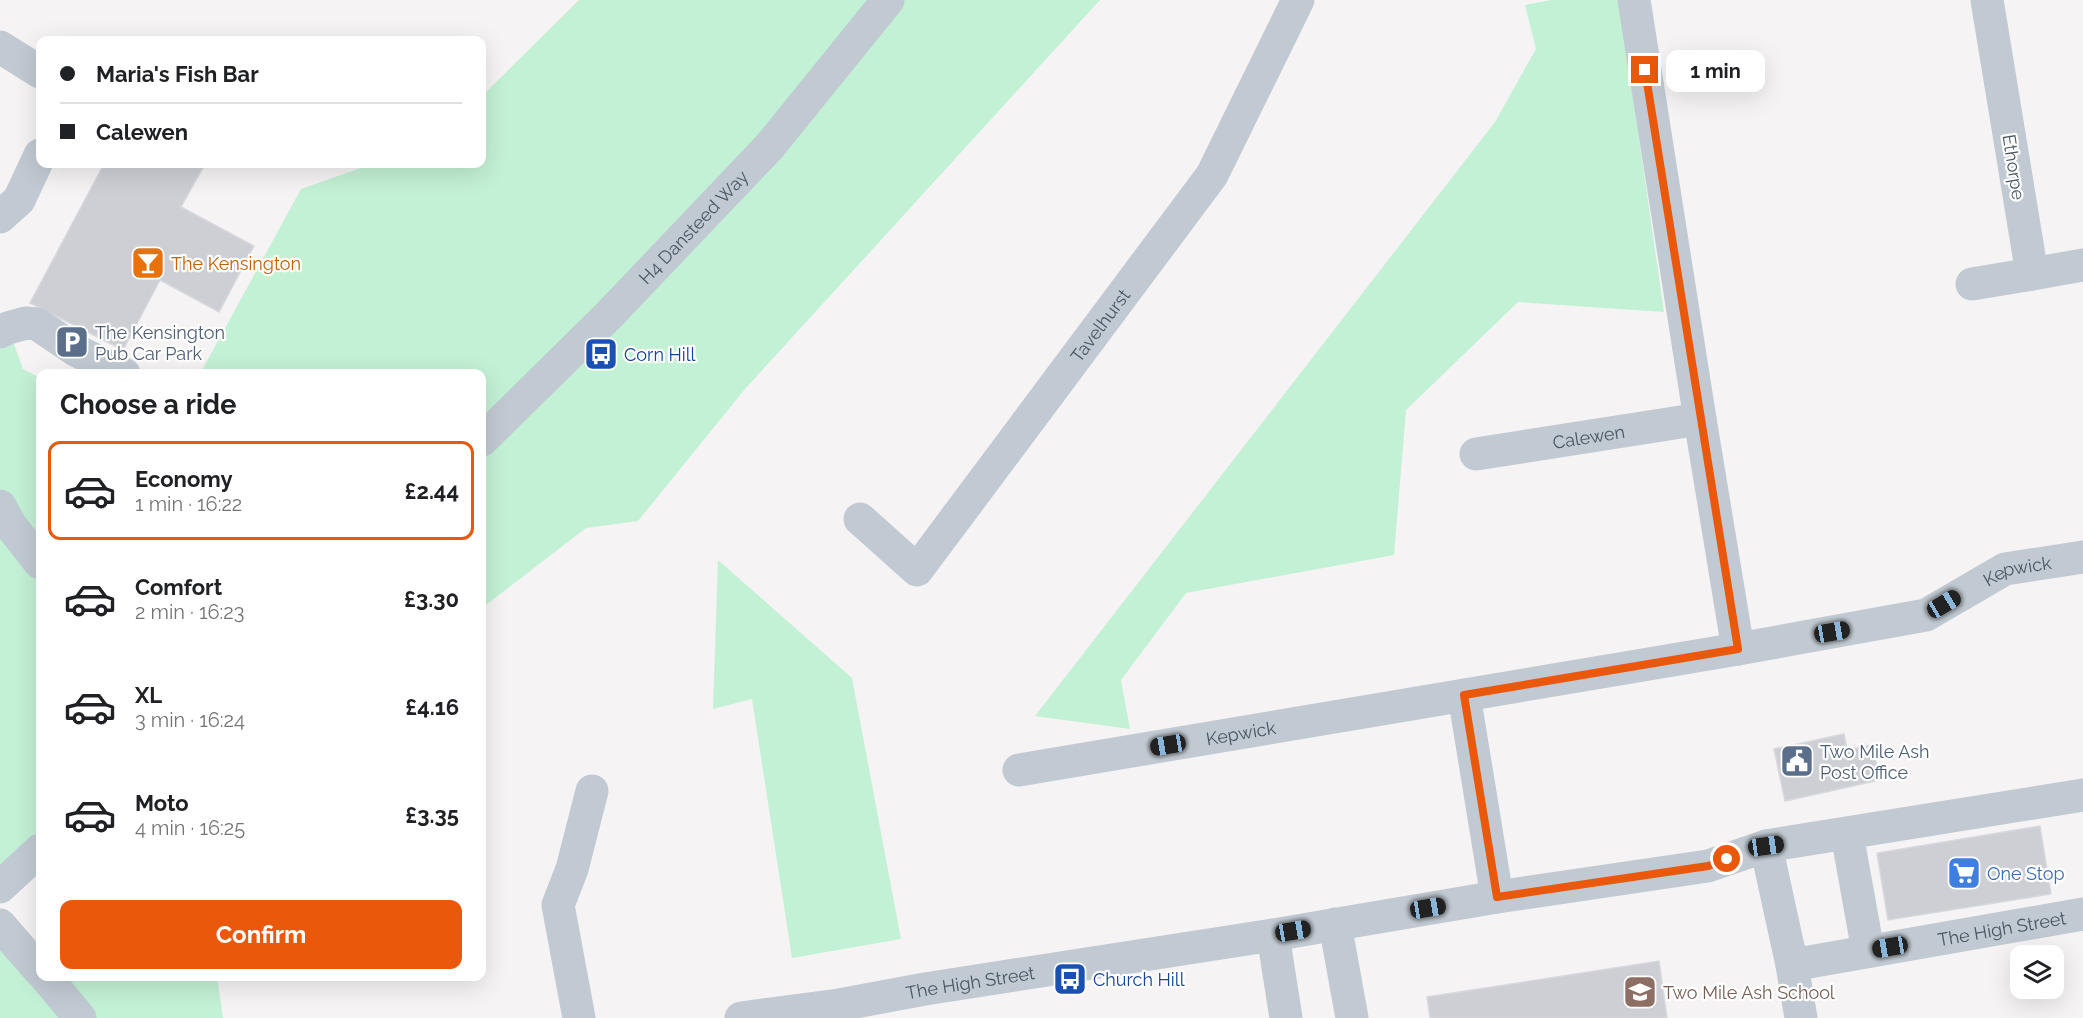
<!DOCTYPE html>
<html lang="en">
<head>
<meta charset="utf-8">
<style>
  body { margin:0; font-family:Raleway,sans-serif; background:#f6f6f6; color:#202124; height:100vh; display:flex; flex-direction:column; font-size:22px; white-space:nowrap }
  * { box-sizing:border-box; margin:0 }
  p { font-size:20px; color:#757577 }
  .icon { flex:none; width:33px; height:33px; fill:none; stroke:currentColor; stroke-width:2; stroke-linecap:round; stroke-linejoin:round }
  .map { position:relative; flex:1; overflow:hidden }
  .sheet { position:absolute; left:36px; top:369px; width:450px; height:612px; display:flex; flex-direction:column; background:#fff; border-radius:12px; box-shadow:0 6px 24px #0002 }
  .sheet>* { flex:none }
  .banner { position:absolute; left:36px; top:36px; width:450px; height:132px; border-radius:12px; box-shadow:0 6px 24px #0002; display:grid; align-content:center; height:132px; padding:0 24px; background:#fff }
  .controls { position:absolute; left:2010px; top:945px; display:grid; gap:12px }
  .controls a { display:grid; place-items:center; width:54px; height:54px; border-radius:12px; background:#fff; box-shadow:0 6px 24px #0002; font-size:30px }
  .end { position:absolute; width:27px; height:27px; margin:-14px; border:8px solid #ea580c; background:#fff; box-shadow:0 0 0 3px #fff }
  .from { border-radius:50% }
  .bubble { position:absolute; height:42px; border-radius:12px; background:#fff; box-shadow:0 6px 24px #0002; font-size:20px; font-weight:700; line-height:42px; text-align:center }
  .car { position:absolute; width:18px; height:36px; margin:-18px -9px; border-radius:8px; box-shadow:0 0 4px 2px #0007; background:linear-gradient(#222 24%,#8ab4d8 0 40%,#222 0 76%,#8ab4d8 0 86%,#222 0) }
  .banner b { display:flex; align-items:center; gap:21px; height:57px; font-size:22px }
  .banner b+b { border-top:2px solid #e0e0e0 }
  .banner i { width:15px; height:15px; background:#202124 }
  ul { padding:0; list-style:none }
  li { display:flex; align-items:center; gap:18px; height:99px; margin:0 12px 9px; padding:0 12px; border:3px solid transparent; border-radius:12px }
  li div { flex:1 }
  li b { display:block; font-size:22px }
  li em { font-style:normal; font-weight:700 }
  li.selected { border-color:#ea580c }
  li>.icon { width:54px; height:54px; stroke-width:1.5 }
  h2 { padding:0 24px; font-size:27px; line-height:72px }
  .primary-button { display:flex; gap:12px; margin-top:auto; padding:12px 24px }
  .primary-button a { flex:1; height:69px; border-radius:12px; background:#ea580c; color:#fff; font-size:24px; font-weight:700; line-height:69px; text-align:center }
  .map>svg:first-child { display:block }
  .green { fill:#c3f1d5 }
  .building { fill:#cdcfd5; stroke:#d7d9de; stroke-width:1.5 }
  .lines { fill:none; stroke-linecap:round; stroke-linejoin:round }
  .minor { stroke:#c1cad2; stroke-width:33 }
  .route { stroke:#ea580c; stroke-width:8 }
  .labels { text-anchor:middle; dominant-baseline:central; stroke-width:4.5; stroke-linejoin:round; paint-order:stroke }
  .street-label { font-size:18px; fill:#4a5661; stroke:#fff }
  .food-label { font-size:18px; fill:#c56008; stroke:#fff; text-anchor:start }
  .service-label { font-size:18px; fill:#4e5e75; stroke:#fff; text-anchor:start }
  .transit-label { font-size:18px; fill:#164399; stroke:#fff; text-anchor:start }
  .shop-label { font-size:18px; fill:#366cbe; stroke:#fff; text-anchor:start }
  .education-label { font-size:18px; fill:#785e54; stroke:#fff; text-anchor:start }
</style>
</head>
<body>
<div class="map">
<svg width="2083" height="1018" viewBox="0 0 2083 1018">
  <rect width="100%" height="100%" fill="#f5f3f3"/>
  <path class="green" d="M579,0H1100L745,389L638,521L586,528L482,608V374H200L301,189L372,164H482V96Z
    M1551,0H1619L1664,312L1518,302L1406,410L1394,555L1186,593L1121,680L1130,729L1035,716L1495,122L1536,49L1525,5Z
    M8,328L23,369L40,378V826L25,863L0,887V333Z
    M718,560L852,678L901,939L792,958L752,699L713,709Z
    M0,925L66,977H217L223,1018H0Z"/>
  <path class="building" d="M104,164H205L181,207L254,246L219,312L160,280L123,350L30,303Z
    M1844,734L1847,750L1872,745L1880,780L1785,801L1774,749Z
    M2040,826L2051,894L1888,920L1877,853Z
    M1659,961L1667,1018H1430L1427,997Z"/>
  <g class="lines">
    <g class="minor">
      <path d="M1634,0L1700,419L1738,649"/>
      <path d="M0,47L40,72"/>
      <path d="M0,217L19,200L40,155"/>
      <path d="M2032,274L2083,265"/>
      <path d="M1972,284L2032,274L1987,0"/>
      <path d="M0,332L8,328L26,323L37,324L77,351L124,374"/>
      <path id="s1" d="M482,440L609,315L769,147L888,0"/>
      <path id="s2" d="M1476,454L1700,419"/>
      <path d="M0,506L11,526L40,563"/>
      <path id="s3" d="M860,519L917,570L1212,175L1298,0"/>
      <path d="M1464,695L1497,897"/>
      <path id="s4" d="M1019,770L1738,649L1926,615L2005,569L2083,557"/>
      <path d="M1847,834L1868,951"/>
      <path d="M1766,846L1792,965L1801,1018"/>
      <path d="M0,887L40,850"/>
      <path d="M1335,924L1352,1018"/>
      <path d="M0,925L40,971"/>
      <path d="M1273,935L1286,1018"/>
      <path id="s5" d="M1792,965L2083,914"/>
      <path d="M45,976L80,1018"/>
      <path d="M579,1018L558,905L572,869L592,791"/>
      <path id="s6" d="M741,1018L839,1005L925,989L1273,935L1497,897L1708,866L1766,846L2083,795"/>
    </g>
  </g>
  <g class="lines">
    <path class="route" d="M1645,70L1738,649L1464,695L1497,897L1708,866L1727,859"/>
  </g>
  <defs>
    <symbol id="bar-square" viewBox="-11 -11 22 22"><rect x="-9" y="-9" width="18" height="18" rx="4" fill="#e8710a" stroke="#fff"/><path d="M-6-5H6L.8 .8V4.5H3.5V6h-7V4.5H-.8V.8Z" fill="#fff"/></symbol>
    <symbol id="parking-square" viewBox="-11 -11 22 22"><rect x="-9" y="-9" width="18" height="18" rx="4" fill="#5c6f8a" stroke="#fff"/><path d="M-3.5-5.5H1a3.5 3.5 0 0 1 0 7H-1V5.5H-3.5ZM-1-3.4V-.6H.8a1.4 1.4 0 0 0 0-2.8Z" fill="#fff"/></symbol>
    <symbol id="bus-square" viewBox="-11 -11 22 22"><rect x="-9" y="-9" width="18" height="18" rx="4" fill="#1a4fb4" stroke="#fff"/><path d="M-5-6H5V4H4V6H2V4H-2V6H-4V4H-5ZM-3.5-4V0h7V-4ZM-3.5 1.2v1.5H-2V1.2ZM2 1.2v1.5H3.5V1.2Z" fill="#fff"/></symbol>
    <symbol id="civic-square" viewBox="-11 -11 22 22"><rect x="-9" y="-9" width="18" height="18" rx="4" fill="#5c6f8a" stroke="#fff"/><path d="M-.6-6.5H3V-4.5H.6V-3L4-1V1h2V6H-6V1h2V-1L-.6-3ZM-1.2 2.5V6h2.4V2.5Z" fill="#fff"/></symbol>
    <symbol id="supermarket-square" viewBox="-11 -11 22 22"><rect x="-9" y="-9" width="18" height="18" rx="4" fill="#3f7fe0" stroke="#fff"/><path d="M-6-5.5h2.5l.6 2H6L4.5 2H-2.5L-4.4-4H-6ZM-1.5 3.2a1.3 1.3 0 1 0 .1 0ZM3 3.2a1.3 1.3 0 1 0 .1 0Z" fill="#fff"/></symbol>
    <symbol id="school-square" viewBox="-11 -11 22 22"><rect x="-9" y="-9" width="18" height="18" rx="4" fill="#8d6e63" stroke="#fff"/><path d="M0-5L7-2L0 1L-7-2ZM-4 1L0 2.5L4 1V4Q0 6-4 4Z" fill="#fff"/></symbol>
  </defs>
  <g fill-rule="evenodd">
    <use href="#bar-square" x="129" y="244" width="38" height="38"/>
    <use href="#parking-square" x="53" y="323" width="38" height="38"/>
    <use href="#bus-square" x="582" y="335" width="38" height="38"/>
    <use href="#civic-square" x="1778" y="742" width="38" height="38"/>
    <use href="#supermarket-square" x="1945" y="854" width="38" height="38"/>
    <use href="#bus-square" x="1051" y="960" width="38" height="38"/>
    <use href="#school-square" x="1621" y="973" width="38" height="38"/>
  </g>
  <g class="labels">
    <g class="street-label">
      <text transform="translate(2014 167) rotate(81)">Ethorpe</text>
      <text stroke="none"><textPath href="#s1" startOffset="300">H4 Dansteed Way</textPath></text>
      <text stroke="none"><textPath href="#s3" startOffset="382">Tavelhurst</textPath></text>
      <text stroke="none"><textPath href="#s2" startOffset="114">Calewen</textPath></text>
      <text stroke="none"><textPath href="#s4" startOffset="1023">Kepwick</textPath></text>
      <text stroke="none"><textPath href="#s4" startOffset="225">Kepwick</textPath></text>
      <text stroke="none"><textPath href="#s5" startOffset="213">The High Street</textPath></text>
      <text stroke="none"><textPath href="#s6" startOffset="232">The High Street</textPath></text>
    </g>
    <g class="food-label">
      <text x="171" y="263">The Kensington</text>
    </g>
    <g class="service-label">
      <text x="95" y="332">The Kensington<tspan x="95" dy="21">Pub Car Park</tspan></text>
      <text x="1820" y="751">Two Mile Ash<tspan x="1820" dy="21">Post Office</tspan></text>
    </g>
    <g class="transit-label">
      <text x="624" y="354">Corn Hill</text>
      <text x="1093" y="979">Church Hill</text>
    </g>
    <g class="shop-label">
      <text x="1987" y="873">One Stop</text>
    </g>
    <g class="education-label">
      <text x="1663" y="992">Two Mile Ash School</text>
    </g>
  </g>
</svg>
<div class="controls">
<a><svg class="icon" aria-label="layers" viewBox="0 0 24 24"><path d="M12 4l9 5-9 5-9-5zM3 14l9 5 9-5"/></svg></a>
</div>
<i class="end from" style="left:1727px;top:859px"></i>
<i class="end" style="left:1645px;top:70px"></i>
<div class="bubble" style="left:1666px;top:50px;width:99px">1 min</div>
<i class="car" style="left:1944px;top:604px;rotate:59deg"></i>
<i class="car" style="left:1832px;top:632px;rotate:80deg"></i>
<i class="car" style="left:1168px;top:745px;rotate:260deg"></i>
<i class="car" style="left:1766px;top:846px;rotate:82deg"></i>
<i class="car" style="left:1428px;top:908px;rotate:81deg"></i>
<i class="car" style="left:1293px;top:931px;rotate:80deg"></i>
<i class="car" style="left:1890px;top:947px;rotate:260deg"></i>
<div class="banner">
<b><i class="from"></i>Maria's Fish Bar</b>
<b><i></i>Calewen</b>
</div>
<section class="sheet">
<h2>Choose a ride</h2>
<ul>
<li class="selected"><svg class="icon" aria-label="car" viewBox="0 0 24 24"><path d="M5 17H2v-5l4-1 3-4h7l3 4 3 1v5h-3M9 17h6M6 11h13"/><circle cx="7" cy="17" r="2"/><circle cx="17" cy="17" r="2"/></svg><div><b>Economy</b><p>1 min · 16:22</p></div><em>£2.44</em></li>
<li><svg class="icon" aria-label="car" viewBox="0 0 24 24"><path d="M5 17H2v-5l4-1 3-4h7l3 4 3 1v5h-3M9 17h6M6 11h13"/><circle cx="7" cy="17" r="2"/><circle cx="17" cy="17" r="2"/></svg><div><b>Comfort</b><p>2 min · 16:23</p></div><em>£3.30</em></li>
<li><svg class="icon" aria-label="car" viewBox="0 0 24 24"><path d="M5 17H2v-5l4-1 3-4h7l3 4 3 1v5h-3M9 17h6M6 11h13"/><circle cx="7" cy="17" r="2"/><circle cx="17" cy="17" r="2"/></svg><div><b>XL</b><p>3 min · 16:24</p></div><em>£4.16</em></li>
<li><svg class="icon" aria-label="car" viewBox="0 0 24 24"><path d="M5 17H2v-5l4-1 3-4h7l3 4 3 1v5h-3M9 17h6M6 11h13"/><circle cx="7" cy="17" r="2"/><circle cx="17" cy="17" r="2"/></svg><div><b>Moto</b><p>4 min · 16:25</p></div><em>£3.35</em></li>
</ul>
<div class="primary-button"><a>Confirm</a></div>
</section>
</div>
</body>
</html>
